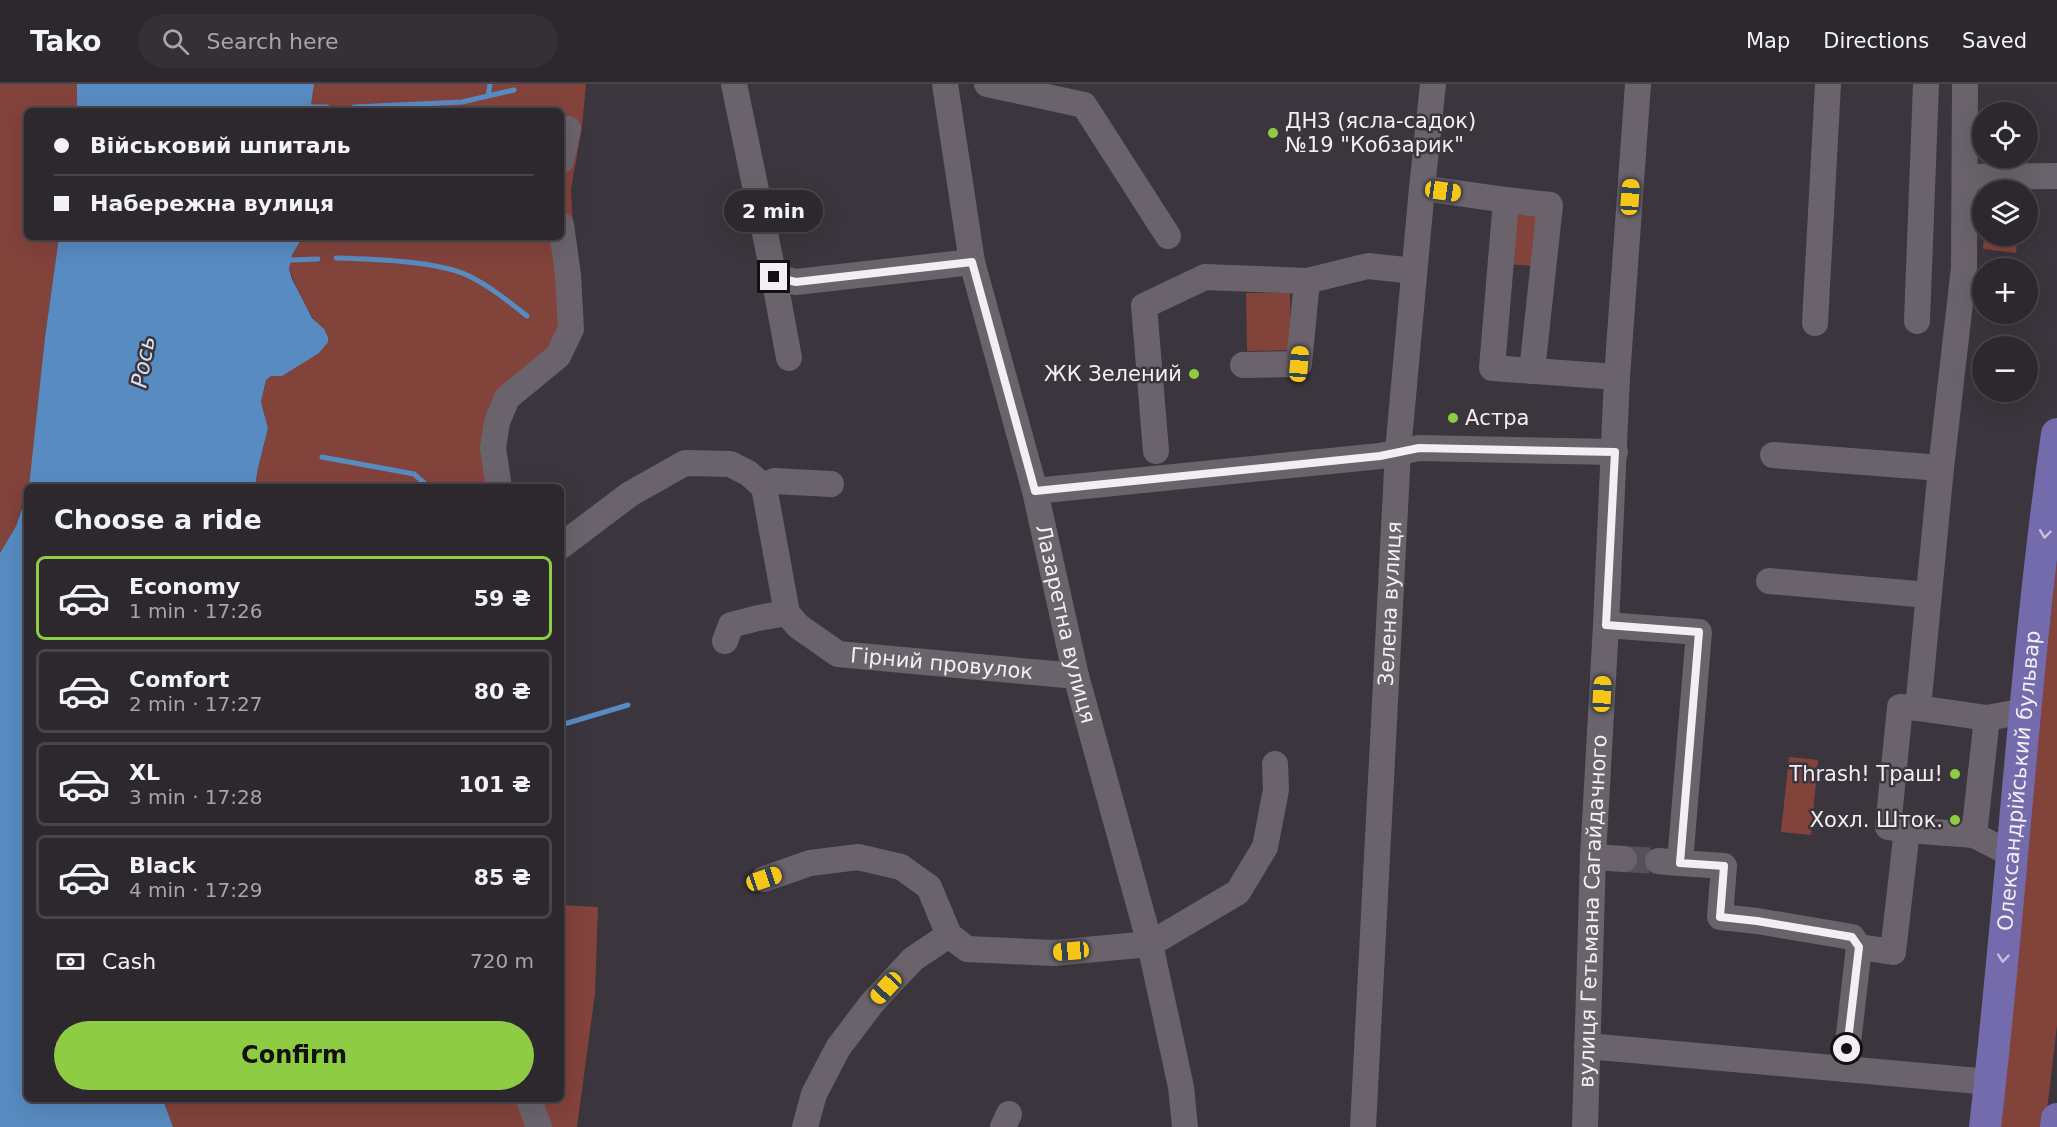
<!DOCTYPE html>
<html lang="en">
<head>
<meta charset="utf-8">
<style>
  body { margin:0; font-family:"DejaVu Sans",sans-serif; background:#343036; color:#f1f3f6; height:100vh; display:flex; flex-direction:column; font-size:22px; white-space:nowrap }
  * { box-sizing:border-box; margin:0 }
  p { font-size:20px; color:#a6a6aa }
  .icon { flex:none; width:33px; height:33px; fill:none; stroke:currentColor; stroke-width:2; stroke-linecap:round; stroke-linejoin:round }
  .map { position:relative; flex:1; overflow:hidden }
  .drawer { position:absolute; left:24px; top:400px; width:540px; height:618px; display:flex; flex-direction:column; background:#2c282e; border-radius:9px; box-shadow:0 6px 24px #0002,0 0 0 2px #48444a }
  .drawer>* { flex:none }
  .hud { position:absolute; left:24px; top:24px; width:540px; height:132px; border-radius:9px; box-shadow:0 6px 24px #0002,0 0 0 2px #48444a; display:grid; align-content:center; height:132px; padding:0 30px; background:#2c282e }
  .tools { position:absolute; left:1972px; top:18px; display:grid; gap:12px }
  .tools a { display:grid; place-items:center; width:66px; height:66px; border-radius:50%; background:#2c282e; box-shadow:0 6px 24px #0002,0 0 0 2px #48444a; font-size:30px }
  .end { position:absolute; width:27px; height:27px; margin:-14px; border:8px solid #f2eef3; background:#111; box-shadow:0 0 0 3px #111 }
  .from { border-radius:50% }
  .bubble { position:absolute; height:42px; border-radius:21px; background:#2c282e; box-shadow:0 6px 24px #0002,0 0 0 2px #48444a; font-size:20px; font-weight:800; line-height:42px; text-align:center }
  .car { position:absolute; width:18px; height:36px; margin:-18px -9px; border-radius:8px; box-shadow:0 0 4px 2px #0007; background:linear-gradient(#f5c518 24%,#345 0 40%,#f5c518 0 76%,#345 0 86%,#f5c518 0) }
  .hud b { display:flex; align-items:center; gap:21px; height:57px; font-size:22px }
  .hud b+b { border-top:2px solid #48444a }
  .hud i { width:15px; height:15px; background:#f1f3f6 }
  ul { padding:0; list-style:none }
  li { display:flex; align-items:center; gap:18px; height:84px; margin:0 12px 9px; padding:0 18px; border:3px solid #48444a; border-radius:9px }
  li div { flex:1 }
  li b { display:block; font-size:22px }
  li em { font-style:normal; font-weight:800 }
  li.on { border-color:#8ecd43 }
  li>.icon { width:54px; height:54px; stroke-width:1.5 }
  h2 { padding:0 30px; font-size:27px; line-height:72px }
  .pay { display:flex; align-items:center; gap:15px; height:66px; padding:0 30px; font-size:22px }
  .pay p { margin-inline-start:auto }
  .primary-button { display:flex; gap:12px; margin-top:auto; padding:12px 30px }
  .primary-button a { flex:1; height:69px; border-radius:36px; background:#8ecd43; color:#111; font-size:24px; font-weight:800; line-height:69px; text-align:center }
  header { display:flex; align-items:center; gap:36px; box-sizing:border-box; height:84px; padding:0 30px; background:#2c282e; border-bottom:2px solid #48444a }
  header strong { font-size:28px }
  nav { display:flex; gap:33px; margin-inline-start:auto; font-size:21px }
  .search { width:420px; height:54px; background:#343036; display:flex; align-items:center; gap:15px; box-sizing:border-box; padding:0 21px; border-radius:33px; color:#a6a6aa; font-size:22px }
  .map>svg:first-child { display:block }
  .green { fill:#82433b }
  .water { fill:#588bc1 }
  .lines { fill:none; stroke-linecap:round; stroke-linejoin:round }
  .stream { stroke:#588bc1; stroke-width:5 }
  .minor-tunnel { stroke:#565158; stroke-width:26; stroke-dasharray:26 13; stroke-linecap:butt }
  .minor { stroke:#6a636c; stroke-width:26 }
  .major { stroke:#746bac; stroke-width:32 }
  .oneway { stroke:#c6c0da }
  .route { stroke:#f2eef3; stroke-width:8 }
  .poi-dot { fill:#8ecd43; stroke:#3b353d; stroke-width:2 }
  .labels { text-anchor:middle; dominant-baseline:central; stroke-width:5; stroke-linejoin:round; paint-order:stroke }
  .poi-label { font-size:21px; fill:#f2eef3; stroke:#3b353d; text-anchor:end }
  .street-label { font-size:21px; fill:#f2eef3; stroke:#3b353d }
  .water-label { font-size:22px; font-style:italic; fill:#d6e3f3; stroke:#3b353d }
</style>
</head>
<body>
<header>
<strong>Tako</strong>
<div class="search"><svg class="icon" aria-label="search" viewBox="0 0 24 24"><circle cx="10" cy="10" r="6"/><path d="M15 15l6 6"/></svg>Search here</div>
<nav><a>Map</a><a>Directions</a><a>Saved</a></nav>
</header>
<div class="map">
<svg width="2057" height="1043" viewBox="0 0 2057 1043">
  <rect width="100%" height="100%" fill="#3b353d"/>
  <path class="green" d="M0,0H77V27H27V153H59L45,253L30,399L27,404L16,442L0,469Z
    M305,0H586L582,43L571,105L578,232L516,320L487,403L255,404L258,384L268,344L261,318L266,296L271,292H282L292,285L328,252C324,245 318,241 313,234C308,228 289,189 289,183C290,171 298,163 303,153H561V27H299Z
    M1515,129L1538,132L1532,182L1509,180Z
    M1984,152H2018L2016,169L1983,165Z
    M1246,209H1290L1291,266L1247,267Z
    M2057,475V941L2045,1043H1994Z
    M1789,673L1818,676L1811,751L1781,748Z
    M561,821L598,823L595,909L577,1043H173L163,1016H561Z"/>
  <path class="water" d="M77,0H314L310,27H77Z
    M59,153H303L292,171L289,185L292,195L312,234L324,245L328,253V258L319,269L282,292H271L266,296L261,318L268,344L258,384L255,403H29L45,253Z
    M27,409V1016H163L173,1043H0V469L16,442Z"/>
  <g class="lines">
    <path class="stream" d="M488,12L490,0
      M310,23H327
      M354,23L462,18L514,6
      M336,174C372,175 439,177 469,192C491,203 508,217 527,232
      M291,176L318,175
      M322,373L414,390L430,404
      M561,641L628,621"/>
    <path class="minor-tunnel" d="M1624,775L1658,777"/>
    <g class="minor">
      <path d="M734,0L774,193L796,198L972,178"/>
      <path id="s1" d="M945,0L972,178L1035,407L1076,592L1150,860L1181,1003L1185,1043"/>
      <path d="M987,0L1084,21L1168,152"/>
      <path d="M561,77L568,45"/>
      <path d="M1966,93L2057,92"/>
      <path d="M1422,104L1506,116L1492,284L1617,293"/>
      <path d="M1506,116L1550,121L1532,287"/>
      <path d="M774,193L789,274"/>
      <path d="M1917,237L1926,0"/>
      <path d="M1815,239L1828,0"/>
      <path d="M1243,281L1299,280L1307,197"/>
      <path d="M1156,367L1144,222L1205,193L1307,197L1368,182L1414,187"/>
      <path d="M1773,371L1941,384"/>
      <path d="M764,403L774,397L831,400"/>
      <path d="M499,404L493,364L497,338L507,314L558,272L571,245L568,191L561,141"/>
      <path d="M1035,407L1380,372L1419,364L1615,368"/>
      <path id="s2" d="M561,462L630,410L685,379L730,380L748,389L764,403L787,529L798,542L838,570L1076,592"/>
      <path d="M1769,497L1928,511"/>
      <path d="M1606,541L1699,548L1680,779L1724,782L1720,833L1757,837L1852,853L1859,863L1893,868L1907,746L1888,743L1900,623L1918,624L1941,384L1964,184L1965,0"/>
      <path d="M725,557L731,541L758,534L787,529"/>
      <path d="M1918,624L1987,634"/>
      <path d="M1907,746L1974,751"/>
      <path d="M2013,771L1974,751L1987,634L2025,627"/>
      <path d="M1593,773L1624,775"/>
      <path d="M1658,777L1680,779"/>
      <path d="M764,795L810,779L858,773L901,783L929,803L949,851"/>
      <path d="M1587,962L1990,998"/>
      <path d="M1845,985L1859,863"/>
      <path d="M529,1016L539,1043"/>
      <path d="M805,1043L814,1010L838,964L872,919L913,875L949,851L967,865L1053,869L1150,860L1238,808L1265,763L1276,706L1275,680"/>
      <path d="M1003,1043L1009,1030"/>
      <path id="s3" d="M1363,1043L1398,367L1422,104L1433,0"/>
      <path id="s4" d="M1585,1043L1593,773L1606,541L1617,293L1638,0"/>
    </g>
    <g class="major">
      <path id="s5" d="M1985,1043C2012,812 2024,580 2057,350"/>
      <path d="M2056,1043L2057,1035"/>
    </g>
  </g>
  <defs><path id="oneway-chevron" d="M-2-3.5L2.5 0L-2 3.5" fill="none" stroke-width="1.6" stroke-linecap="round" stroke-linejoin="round" transform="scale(1.5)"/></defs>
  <g class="oneway">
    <use href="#oneway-chevron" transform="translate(2045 450) rotate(97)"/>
    <use href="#oneway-chevron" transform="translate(2003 874) rotate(96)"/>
  </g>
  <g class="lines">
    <path class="route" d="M774,193L796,198L972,178L1035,407L1380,372L1419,364L1615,368L1606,541L1699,548L1680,779L1724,782L1720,833L1757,837L1852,853L1859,863L1847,965"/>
  </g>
  <g class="poi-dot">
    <circle cx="1273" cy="49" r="6"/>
    <circle cx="1194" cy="290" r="6"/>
    <circle cx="1453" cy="334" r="6"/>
    <circle cx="1955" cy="690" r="6"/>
    <circle cx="1955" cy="736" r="6"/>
  </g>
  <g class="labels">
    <g class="poi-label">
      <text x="1285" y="37" text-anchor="start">ДНЗ (ясла-садок)<tspan x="1285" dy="24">№19 "Кобзарик"</tspan></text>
      <text x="1182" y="290">ЖК Зелений</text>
      <text x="1465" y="334" text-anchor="start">Астра</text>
      <text x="1943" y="690">Thrash! Траш!</text>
      <text x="1943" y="736">Хохл. Шток.</text>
    </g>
    <g class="street-label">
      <text stroke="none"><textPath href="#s3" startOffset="524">Зелена вулиця</textPath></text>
      <text stroke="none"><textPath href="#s1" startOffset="554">Лазаретна вулиця</textPath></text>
      <text stroke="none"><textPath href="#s2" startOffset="534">Гірний провулок</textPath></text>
      <text stroke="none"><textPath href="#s5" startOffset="348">Олександрійський бульвар</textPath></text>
      <text stroke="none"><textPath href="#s4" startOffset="216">вулиця Гетьмана Сагайдачного</textPath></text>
    </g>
    <g class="water-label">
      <text transform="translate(143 278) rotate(-80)">Рось</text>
    </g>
  </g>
</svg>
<div class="tools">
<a><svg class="icon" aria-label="locate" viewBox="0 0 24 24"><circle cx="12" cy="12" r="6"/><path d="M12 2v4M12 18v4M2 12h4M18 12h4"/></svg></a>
<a><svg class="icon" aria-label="layers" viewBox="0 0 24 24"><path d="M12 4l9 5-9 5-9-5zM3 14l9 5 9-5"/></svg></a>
<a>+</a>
<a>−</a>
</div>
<i class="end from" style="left:1847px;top:965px"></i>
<i class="end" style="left:774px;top:193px"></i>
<div class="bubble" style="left:724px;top:106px;width:99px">2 min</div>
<i class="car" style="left:1443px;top:107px;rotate:98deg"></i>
<i class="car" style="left:1630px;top:113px;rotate:4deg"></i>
<i class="car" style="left:1299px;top:280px;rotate:5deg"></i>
<i class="car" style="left:1602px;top:610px;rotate:3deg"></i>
<i class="car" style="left:764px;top:795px;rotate:71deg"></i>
<i class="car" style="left:1071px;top:867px;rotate:265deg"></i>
<i class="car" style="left:886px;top:904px;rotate:223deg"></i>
<div class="hud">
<b><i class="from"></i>Військовий шпиталь</b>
<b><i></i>Набережна вулиця</b>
</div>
<section class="drawer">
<h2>Choose a ride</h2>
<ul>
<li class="on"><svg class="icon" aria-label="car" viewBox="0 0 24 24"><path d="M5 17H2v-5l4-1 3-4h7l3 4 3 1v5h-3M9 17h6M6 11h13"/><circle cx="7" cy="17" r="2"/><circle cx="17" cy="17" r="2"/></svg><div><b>Economy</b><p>1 min · 17:26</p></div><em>59 ₴</em></li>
<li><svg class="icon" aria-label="car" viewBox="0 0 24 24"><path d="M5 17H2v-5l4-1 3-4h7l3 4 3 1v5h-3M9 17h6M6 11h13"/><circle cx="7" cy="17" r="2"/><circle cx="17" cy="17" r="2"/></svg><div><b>Comfort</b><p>2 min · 17:27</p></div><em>80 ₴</em></li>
<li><svg class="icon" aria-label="car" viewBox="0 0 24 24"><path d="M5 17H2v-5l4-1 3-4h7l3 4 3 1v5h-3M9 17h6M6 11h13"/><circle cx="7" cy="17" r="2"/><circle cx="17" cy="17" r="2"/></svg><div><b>XL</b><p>3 min · 17:28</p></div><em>101 ₴</em></li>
<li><svg class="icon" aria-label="car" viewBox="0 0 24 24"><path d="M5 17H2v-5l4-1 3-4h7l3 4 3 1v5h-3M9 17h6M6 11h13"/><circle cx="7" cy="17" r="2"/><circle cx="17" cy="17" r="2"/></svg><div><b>Black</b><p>4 min · 17:29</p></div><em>85 ₴</em></li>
</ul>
<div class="pay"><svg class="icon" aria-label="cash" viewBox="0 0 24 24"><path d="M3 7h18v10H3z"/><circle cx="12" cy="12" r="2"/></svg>Cash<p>720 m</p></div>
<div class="primary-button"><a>Confirm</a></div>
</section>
</div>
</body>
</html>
